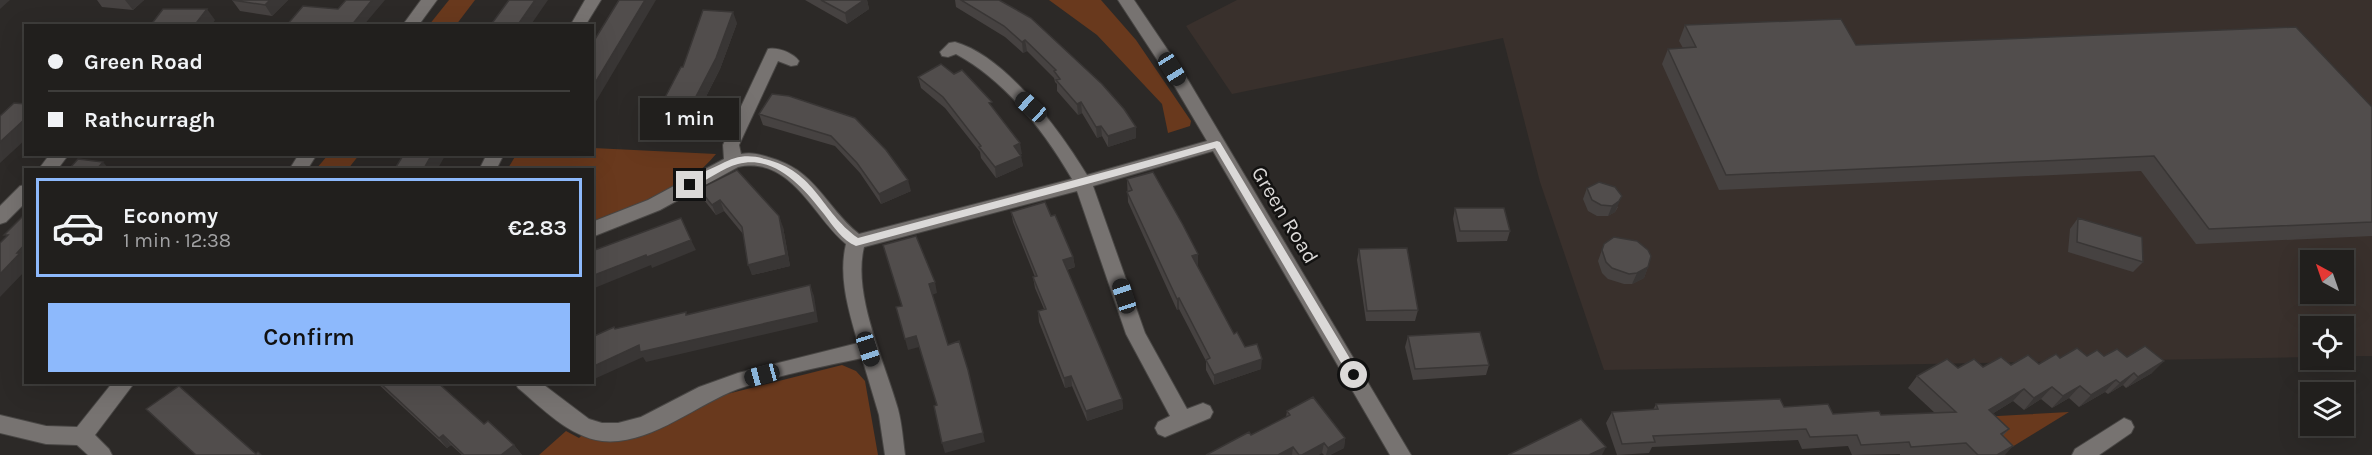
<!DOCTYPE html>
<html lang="en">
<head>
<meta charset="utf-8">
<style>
  body { margin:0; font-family:Karla,sans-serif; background:#292726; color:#f1f3f6; height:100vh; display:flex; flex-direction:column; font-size:22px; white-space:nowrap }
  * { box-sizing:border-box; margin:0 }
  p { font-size:20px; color:#a2a2a4 }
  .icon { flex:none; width:33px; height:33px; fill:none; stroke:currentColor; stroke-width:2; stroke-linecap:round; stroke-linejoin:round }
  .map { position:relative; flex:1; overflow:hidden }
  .panel { position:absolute; left:24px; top:168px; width:570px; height:216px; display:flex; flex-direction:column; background:#211f1d; border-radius:0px; box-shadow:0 6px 24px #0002,0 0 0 2px #3e3d3b }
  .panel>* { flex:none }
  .guide { position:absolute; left:24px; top:24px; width:570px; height:132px; border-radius:0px; box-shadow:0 6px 24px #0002,0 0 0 2px #3e3d3b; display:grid; align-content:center; height:132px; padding:0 24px; background:#211f1d }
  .needle { width:39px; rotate:320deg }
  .tools { position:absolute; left:2300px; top:250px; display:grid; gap:12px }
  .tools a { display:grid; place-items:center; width:54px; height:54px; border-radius:0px; background:#211f1d; box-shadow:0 6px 24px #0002,0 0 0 2px #3e3d3b; font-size:30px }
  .end { position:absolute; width:27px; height:27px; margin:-14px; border:8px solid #dbd9d8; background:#111; box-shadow:0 0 0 3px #111 }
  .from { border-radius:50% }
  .bubble { position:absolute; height:42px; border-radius:0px; background:#211f1d; box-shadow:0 6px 24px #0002,0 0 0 2px #3e3d3b; font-size:20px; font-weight:600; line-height:42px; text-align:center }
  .car { position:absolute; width:18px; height:36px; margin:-18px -9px; border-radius:8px; box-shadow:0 0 4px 2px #0007; background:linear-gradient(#222 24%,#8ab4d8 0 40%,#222 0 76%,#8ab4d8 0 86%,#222 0) }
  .guide b { display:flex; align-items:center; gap:21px; height:57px; font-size:22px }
  .guide b+b { border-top:2px solid #3e3d3b }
  .guide i { width:15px; height:15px; background:#f1f3f6 }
  ul { padding:10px 0 0; list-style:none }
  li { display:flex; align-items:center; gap:18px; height:99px; margin:0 12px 9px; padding:0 12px; border:3px solid #3e3d3b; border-radius:0px }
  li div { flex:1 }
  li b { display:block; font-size:22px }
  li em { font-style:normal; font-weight:600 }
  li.active { border-color:#8db9fc }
  li>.icon { width:54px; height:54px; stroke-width:1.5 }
  .action { display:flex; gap:12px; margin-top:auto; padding:12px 24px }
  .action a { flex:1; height:69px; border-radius:0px; background:#8db9fc; color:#111; font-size:24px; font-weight:600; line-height:69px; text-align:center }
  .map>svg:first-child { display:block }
  .built { fill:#39302c; fill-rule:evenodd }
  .green { fill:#69391d }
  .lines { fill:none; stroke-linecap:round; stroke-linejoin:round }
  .minor-casing { stroke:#484644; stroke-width:2 }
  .minor { fill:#777371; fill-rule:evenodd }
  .wall { fill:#464241 }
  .shaded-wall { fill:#393635 }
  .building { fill:#514d4c; stroke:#393635; stroke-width:1.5 }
  .route { fill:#dbd9d8 }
  .labels { text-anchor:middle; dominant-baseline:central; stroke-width:5; stroke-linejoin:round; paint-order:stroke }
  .street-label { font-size:21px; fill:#dbd9d8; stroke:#131211 }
</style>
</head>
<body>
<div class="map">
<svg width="2372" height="455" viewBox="0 0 2372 455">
  <rect width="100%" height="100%" fill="#2c2927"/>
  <path class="built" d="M1237,0H2372V356H2343V327H2310V357L1604,370L1540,182L1503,38L1232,94L1186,26ZM2310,261H2343V294H2310Z"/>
  <path class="green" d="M449,0H475L456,25H429Z
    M1049,0H1101L1136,40L1191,121L1190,126L1168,133L1162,104L1097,35Z
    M593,148L716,154C687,190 634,207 593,222L592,170H507L516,155L592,154Z
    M328,155V154L359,155L348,169H316Z
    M842,365L856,371L865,381L878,455H539L566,431L579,438L586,431L612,441L634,438L715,397Z
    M2069,412L2012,447L1980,417Z"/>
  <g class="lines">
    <defs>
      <path id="minor" d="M421,0H437L418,26H402Z
        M585,0H601L585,26H570Z
        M1118,0H1134L1188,80L1411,455H1390L1213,151L1093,186L1145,333L1187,409L1203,403L1210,406L1213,412L1210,418L1165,437L1158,434L1155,428L1158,422L1170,416L1126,334L1077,191L864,247C852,295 885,362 898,409C902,424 903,440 905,455H885L879,415L862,358C821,367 778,375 738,389C695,405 650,446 602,441C569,437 542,408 518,388L515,382H540L589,419L602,423H618L641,417L699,387L738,373L858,343C849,312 838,277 846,244C813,217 791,155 738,167L660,210L592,237V222L648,200L724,159L723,145L768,49C778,47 793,53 799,61L797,65L791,66L778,61L739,145L741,154C751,152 758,154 768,157C817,170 824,206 859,234L1072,179C1044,131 1006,81 956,54L948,57L942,56L940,52L949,43L955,42C1006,56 1061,132 1087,175L1207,141L1175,87Z
        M50,154H69L57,170H38Z
        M299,154H317L307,170H289Z
        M487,154H504L496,170H479Z
        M26,185V202L6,222L0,224V206L20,186Z
        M113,382H135L95,435L109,449L112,455H88L77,445L46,444L0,433V415L46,426L77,427Z
        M2124,418L2131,421L2134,427L2131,433L2099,455H2072L2075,449Z"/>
    </defs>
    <use href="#minor" class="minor-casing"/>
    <use href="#minor" class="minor"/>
  </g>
  <path class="wall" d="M97,0H144L133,10L102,7Z
    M232,0H288L272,16L240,11Z
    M805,0H867L869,9L847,24Z
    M955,0H999L1136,138L1108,147L1102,136L1097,138L1082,113L1078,115L1057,91V84L1055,82L1054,78L1027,51L1023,53L1005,37L956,7Z
    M737,23L720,69L683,142L653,141L648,130L683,67Z
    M1685,25L1856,45L2372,107V236L2196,244L2141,171L1719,190L1662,64L1668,49L1683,48L1679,41Z
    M918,77L1022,154H1020L1023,166L996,178L981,158L980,152L945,108L921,88Z
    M772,94L911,191L881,204L860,173L835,146L763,125L759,114Z
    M1127,179L1198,254L1197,265L1234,334L1261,369L1214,385L1206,370V361L1179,309L1177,310L1128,202Z
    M1587,188L1618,207L1615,212L1608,216H1597L1588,211L1583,199Z
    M699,189L783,227L790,266L752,275L743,234L724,211L716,215L704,200Z
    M1455,208L1510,231L1507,241L1457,242L1453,219Z
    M1011,212L1051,216L1073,257L1075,267L1067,270L1122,399L1123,409L1087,421L1072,386L1065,388L1039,322L1038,311L1044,309L1035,288L1033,277H1035L1013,222Z
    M2078,218L2143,262L2133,272L2068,252L2070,229Z
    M1604,244L1648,267L1644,278L1632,284H1624L1608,279L1602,273L1598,261Z
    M1359,249L1418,310L1415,321H1366L1357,260Z
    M1408,336L1489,365L1486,375L1413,380L1405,347Z
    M2087,356L2127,357L2152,373L2126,388L2123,385L2108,394L2105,392L2079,407L2069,398L2052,408L2041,399L2024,410L2013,401L1992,414L2009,429L2003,436L2005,455H1900V454L1852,455L1848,446L1802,449L1798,440L1652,447L1649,453L1617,455L1606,423L1612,412L1653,410L1656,404L1784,407L1833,414L1881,415L1935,413L1908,388L1917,376L1958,368L2039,364L2060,358Z
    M376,382H437L484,424L514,445L522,455H462L451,445L447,448Z
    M1287,411L1345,438L1344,448L1330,455H1324L1322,453L1318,455H1206L1251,435L1286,417Z"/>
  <path class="shaded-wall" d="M0,0H10L0,9Z
    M125,0H144L133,10Z
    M270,0H288L272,16L265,5Z
    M372,0H385L363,26H351Z
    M535,0H548L530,26H517Z
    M645,0H656L592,108V88Z
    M864,0H867L869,9L847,24L845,13Z
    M207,9L215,20L211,26H194Z
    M733,12L737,23L720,69L683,142L678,131Z
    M1025,40L1027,51L1023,53L1022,42Z
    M1081,102L1082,113L1078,115L1077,104Z
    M26,118V139L0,163V142Z
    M1101,126L1102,136L1097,138L1096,127Z
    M1136,127V138L1108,147V136Z
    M1020,143L1022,154L1015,156L1014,146Z
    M432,154H446L437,170H423Z
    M1021,156L1023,166L996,178L995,167Z
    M103,162L110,170H96Z
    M908,180L911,191L881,204L879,194Z
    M1622,196L1615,212L1608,216L1612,206Z
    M720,200L724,211L716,215L712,205Z
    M779,216L783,227L790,266L752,275L748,265Z
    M691,240L696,250L652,268L651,265L592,289V276L646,255Z
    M26,243V270L0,297V274L17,253Z
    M1198,254V265L1192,267V256Z
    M1073,257L1075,267L1064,270L1063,260Z
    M1648,267L1644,278L1632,284L1637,273Z
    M935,282L937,293L932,295L929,284Z
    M810,285L814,296L818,322L646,362L643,357L592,380V367L639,345Z
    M1179,298V309L1177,310V299Z
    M916,336L919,347L908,350L905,339Z
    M1262,359L1261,369L1214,385V375Z
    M2164,361L2152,373L2126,388L2138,377Z
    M2134,373L2123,385L2108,394L2120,383Z
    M1071,376L1072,386L1065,388L1064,378Z
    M2116,380L2105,392L2079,407L2091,395Z
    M366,382H375L369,386Z
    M2080,386L2069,398L2052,408L2063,396Z
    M2052,387L2041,399L2024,410L2034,398Z
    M2024,389L2013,401L1979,422L1989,410Z
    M1122,399L1123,409L1087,421L1086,411Z
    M983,433L985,442L945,453L942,443Z
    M443,435L451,445L447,448L439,438Z
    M1345,438L1344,448L1330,455H1326L1328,448Z
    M1324,443L1322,453L1318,455H1302Z
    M514,445L522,455H501Z
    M2013,446L2005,455H1997Z
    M1293,447L1292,455H1278Z
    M1606,447L1602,455H1589Z"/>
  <path class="building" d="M232,0H270L265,5Z
    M346,0H372L351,26H286L303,6L338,9Z
    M509,0H535L517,26H490Z
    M619,0H645L592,88V44Z
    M821,0H864L845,13Z
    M961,0H999L1031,18L1102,84L1124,109L1136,127L1108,136L1101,126L1096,127L1081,102L1077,104L1056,80L1060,79L1054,71L1056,70L1025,40L1022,42L1004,26Z
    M163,9H207L194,26H150Z
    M703,10L733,12L716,58L678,131L648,130L681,67H683Z
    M1841,19L1856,45L2296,27L2372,107V222L2209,229L2154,156L1726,175L1668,49L1696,47L1685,25Z
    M941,64L954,74L962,70L992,102L989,103L1020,143L1014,146L1021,156L995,167L979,147L981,146L943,97L918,77Z
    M772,94L789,96L855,118L886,150L908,180L879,194L857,163L831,136L759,114Z
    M14,103L26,104V118L0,142V116Z
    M404,154H432L423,170H394Z
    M78,159L103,162L96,170H68Z
    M737,170L779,216L786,255L748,265L742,227L720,200L712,205L699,189Z
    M1153,172L1183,225L1198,254L1192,256L1234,334L1237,332L1245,347L1257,344L1262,359L1214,375L1206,360L1210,358L1179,298L1177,299L1127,192L1132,190L1127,179Z
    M1599,182L1615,187L1622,196L1619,201L1612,206L1601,205L1592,200L1587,188Z
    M1045,202L1051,216L1055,215L1073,257L1063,260L1122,399L1086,411L1071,376L1064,378L1038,311L1046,309L1033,277L1037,276L1011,212Z
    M1455,208H1504L1510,231H1460Z
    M26,213V243L17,253H20L0,274V243L8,235H4Z
    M681,218L691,240L647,257L646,255L592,276V251Z
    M2078,218L2142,237L2143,262L2077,242Z
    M916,236L935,282L929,284L948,345L959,341L968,370L983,433L942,443L934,406L937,405L916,336L905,339L896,307L902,306L883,245Z
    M1614,237L1637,241L1648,250L1651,256L1648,267L1637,273L1629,274L1612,268L1606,262L1602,250L1604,244Z
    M1407,248L1418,310L1367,311L1359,249Z
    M810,285L815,312L640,352L639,345L592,367V337L614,327L615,329L686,312V315Z
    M1480,332L1489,365L1415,369L1408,336Z
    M2145,346L2164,361L2138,377L2134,373L2120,383L2116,380L2091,395L2080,386L2063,396L2052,387L2034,398L2024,389L1989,410L2009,429L2001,434L2013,446L1997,455H1978L1966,443L1911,447L1909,442L1861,445L1857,435L1810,437L1806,429L1653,436L1655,442L1622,444L1612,412L1658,409L1656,404L1780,399L1784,407L1828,404L1833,414L1879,411L1881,415L1956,412L1917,376L1947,359L1958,368L1974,359L1983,367L2001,357L2011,365L2028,355L2039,364L2056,354L2060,358L2077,348L2087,356L2097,350L2104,356L2117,349L2127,357Z
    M379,382H437L484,424L488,421L514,445L501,455H464L443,435L439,438Z
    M179,386L256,454L258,452L261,455H196L146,409Z
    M1313,397L1345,438L1328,448L1324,443L1302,455H1299L1293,447L1278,455H1206L1249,432L1251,435L1290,415L1287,411Z
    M1581,419L1606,447L1589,455H1508Z"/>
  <path class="route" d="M1217,141L1220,142L1358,372V378H1350L1215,148C1096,183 976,213 856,246C842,240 833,226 824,214C804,188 775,154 738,164C723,168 707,180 693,187H686L685,185C693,175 709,170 721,164C736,156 748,154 765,159C817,172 820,211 858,238C978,205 1098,175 1217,141Z"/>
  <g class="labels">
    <g class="street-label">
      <text transform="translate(1285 215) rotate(59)">Green Road</text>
    </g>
  </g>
</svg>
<div class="tools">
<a><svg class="needle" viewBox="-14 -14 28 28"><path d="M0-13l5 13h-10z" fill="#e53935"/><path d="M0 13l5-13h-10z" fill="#a2a2a4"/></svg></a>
<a><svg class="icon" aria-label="locate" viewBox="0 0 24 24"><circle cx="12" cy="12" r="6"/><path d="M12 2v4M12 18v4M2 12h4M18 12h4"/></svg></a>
<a><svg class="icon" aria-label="layers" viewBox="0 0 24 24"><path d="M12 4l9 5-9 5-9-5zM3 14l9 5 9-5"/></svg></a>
</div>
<i class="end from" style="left:1354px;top:375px"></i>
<i class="end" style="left:690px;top:185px"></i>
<div class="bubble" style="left:640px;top:98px;width:99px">1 min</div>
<i class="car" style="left:1172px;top:69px;rotate:148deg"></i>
<i class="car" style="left:1031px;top:107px;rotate:312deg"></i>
<i class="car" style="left:1124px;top:296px;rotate:342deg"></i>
<i class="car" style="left:868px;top:349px;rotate:162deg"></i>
<i class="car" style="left:762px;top:375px;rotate:255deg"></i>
<div class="guide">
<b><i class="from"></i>Green Road</b>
<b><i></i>Rathcurragh</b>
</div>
<section class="panel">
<ul>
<li class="active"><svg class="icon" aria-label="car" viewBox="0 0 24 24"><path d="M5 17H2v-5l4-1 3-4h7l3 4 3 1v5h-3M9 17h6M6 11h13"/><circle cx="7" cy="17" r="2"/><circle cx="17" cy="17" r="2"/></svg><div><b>Economy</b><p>1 min · 12:38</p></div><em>€2.83</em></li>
</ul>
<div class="action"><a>Confirm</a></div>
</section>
</div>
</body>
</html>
